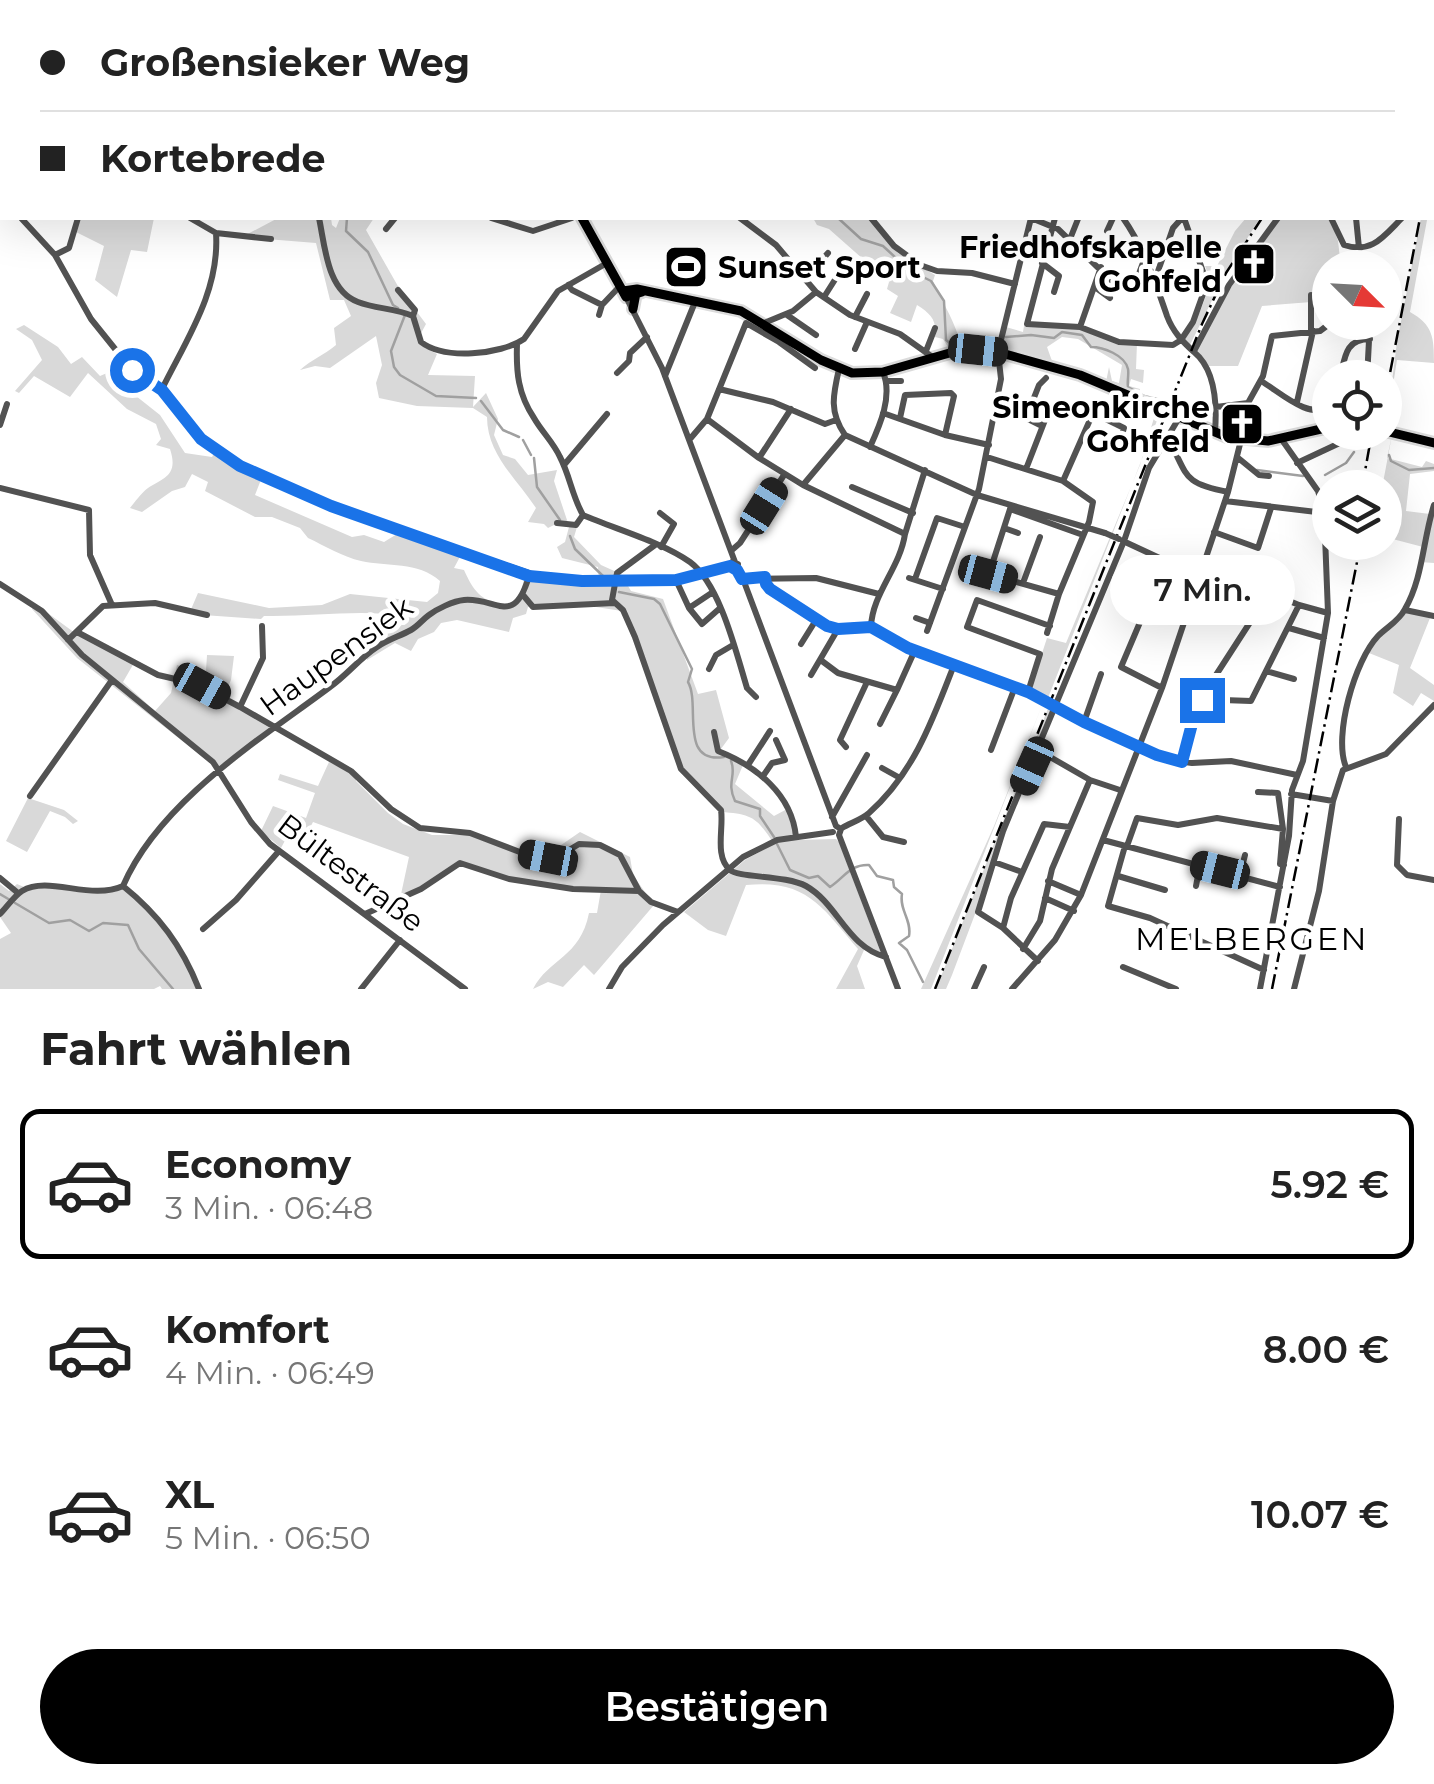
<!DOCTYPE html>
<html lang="de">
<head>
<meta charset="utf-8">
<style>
  body { margin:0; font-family:Montserrat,sans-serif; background:#f2f2f2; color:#222; height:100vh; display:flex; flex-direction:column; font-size:38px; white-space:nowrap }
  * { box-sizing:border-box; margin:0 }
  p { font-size:32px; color:#767676 }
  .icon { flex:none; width:55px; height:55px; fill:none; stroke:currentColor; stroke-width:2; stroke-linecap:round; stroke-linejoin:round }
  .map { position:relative; height:989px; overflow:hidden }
  .side { display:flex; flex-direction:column; background:#fff; flex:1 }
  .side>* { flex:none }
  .hud { position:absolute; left:0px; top:0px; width:1435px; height:220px; box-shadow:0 10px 40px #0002; display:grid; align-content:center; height:220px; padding:0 40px; background:#fff }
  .needle { width:65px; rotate:114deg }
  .buttons { position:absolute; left:1312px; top:250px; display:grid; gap:20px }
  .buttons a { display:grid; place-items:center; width:90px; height:90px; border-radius:50%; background:#fff; box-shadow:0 10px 40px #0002; font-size:50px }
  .end { position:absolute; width:45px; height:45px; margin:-22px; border:12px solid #1a73e8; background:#fff; box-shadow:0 0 0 5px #fff }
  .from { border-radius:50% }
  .bubble { position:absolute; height:70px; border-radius:35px; background:#fff; box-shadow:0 10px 40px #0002; font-size:32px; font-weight:600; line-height:70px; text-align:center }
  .car { position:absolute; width:30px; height:60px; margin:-30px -15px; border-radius:12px; box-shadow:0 0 8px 2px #0007; background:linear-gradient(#222 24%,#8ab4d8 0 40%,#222 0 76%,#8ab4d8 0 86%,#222 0) }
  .hud b { display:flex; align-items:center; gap:35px; height:95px; font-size:38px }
  .hud b+b { border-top:2px solid #e0e0e0 }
  .hud i { width:25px; height:25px; background:#222 }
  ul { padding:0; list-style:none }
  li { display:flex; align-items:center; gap:30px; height:150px; margin:0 20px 15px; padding:0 20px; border:5px solid transparent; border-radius:20px }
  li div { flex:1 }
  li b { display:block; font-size:38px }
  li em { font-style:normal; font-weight:600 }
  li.selected { border-color:#000 }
  li>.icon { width:90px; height:90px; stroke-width:1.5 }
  h2 { padding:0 40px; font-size:45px; line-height:120px }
  .primary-button { display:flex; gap:20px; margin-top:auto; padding:20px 40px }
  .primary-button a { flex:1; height:115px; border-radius:60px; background:#000; color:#fff; font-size:40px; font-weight:600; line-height:115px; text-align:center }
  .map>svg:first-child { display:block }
  .green { fill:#d9d9d9; fill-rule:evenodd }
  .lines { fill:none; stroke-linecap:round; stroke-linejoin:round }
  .stream { stroke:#a0a0a0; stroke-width:2.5 }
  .major-casing { stroke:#dbdbdb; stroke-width:14 }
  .highway-casing { stroke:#dbdbdb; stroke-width:16 }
  .minor { stroke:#525252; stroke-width:6 }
  .major { stroke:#000; stroke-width:9 }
  .highway { stroke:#000; stroke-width:11 }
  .rail { stroke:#000; stroke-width:2.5; stroke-dasharray:15 5 2.5 5; stroke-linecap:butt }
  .minor-bridge { stroke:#525252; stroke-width:6 }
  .route { stroke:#1a73e8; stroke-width:12 }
  .labels { text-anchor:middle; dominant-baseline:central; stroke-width:9; stroke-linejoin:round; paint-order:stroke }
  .poi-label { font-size:30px; font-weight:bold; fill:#000; stroke:#fff; text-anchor:end }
  .street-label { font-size:30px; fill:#000; stroke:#fff }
  .neighbourhood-label { font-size:32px; letter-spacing:2.5px; fill:#000; stroke:#fff }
</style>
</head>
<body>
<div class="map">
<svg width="1434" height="989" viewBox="0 0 1434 989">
  <rect width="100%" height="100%" fill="#fff"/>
  <path class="green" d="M79,218H154L147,252L131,250L117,297L95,280L104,246L76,232Z
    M278,218H331L332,225L336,228L340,218H374L366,230L399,288L426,324L419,337L425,348L437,354L428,375L475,376L473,407L486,393L498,419L494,435L503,455L515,459L528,475L557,470L554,481L569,526L577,527L574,537L601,565L621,574L631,591L663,599L698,694L716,690L729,738L718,753L743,765L735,784L774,816L789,808L797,840L836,839L839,842L881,953L864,950L857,966L865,989H836L858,949C822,907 807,879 746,885L726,936L708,930L684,912L745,860L774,844C757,818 753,814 721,812L678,770L672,745L622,611L583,605L528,607L526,614L513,618L509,632L457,620L441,623L434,632L418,639L411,651L395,643L367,660L362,630L401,626L405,616C358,609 312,617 264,616L261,619L189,614L198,593L269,608L322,605L350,594L427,602L438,593L440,581C418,561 387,567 361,561C343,557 325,546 308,538L300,528L272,517H255L205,491L208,482L192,474L185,487L172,491L142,512L130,508C135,502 141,493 148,488C163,478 179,476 170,449L156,445L161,439L156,424L127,409L88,373L70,397L34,376L19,393L15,391L42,360L32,340L16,329L24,325L58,347L71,364L82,357L100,376L107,373L160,415L185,453L212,457L216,450L262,477L255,495L352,537L364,535L384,542L402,531L549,578L599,583L598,567L562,558L557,547L565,542L569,527L556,524L548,528L544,524L528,522L536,508C516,478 487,454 487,417L473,408L417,406L379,398L376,383L382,365L376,336L330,368L315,366L300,370C312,359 323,356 336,345L334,328L351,316L344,300H330L316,243L242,237ZM462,553L542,579L525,575L520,596L504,607C480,599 474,592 464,570L454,568Z
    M813,218H869L898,253L935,275L933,281C941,300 952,316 959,338L997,340L993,347H948L943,339L935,337C937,320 931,314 917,305L911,322L890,313L898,296L887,289L889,282L829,229L817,225Z
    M1246,218H1260L1226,272L1189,347L1184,341C1196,320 1215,290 1205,266H1217L1235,231Z
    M1280,218H1330L1338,241L1341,267L1330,268V282L1319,283V293L1311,294V302L1262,306L1238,366H1208L1196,350L1211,318L1252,256L1259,260L1266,249L1260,245Z
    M1421,218L1427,220L1410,312C1433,325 1434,337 1434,363L1397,360L1386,429L1397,342Z
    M1024,326L1080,328L1119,343H1137L1136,369L1144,370L1143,383L1131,379L1129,386L1140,389L1137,396L1106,382L1109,367L1112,381L1119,383L1122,365L1078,339L1062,337L1047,347L1052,361L1007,350L1004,339L1006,327L1023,332Z
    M1156,411L1160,413L1048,698L1030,690L1047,638L1066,643L1140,465Z
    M1392,435L1387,458L1422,467L1426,461L1434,464V471L1410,474L1406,511L1430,514L1434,507V563L1420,562L1423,547L1385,537V488H1382Z
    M34,603L75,633L134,663L123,682L155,711L171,693L177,665L194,670L190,681L205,686L207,655L234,656L231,680L223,698L273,727L218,774L209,762L77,658L32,609Z
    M1406,611L1430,618L1410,668L1434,685V701L1421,693L1413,706L1393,693L1399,665L1369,653L1378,637Z
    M1043,703L931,989H921L994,826Z
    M1049,706L1053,708L952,975L946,989H936Z
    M329,762L356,775V781L388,813L403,824L432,835H469L530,852H551L580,832L630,857L633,875L654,905L594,975L584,965L563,987L548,982L533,989C549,958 580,958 589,913H597L601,890L507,881L460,864L400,899L409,857L313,822L303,841L288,835L281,848L261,831L273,806L306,818L315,793L278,780L280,774L318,786Z
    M28,798L64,810L78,821L73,824L65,817L50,811L27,852L6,841Z
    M36,883L79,892L121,885L166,930L200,989H162L160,986L154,989H0V939L11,933L0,917V884L9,891L17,884L24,887Z"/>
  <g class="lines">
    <path class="stream" d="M198,0L199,2
      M753,0L754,2
      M347,218L346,231L368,252L393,305L398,308
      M838,218L861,239L883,246L909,270L931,281L944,301L946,340L951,344L985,343
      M405,315L391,351L394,367L400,375L436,396L476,398
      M1006,337L1031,335L1054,338L1062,332L1082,335L1091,347C1103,347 1125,355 1128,369C1129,375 1127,381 1128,387L1144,396L1161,400
      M481,401L503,430L519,437
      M523,440L531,455
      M1389,455L1391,461L1409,470L1434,468
      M534,458L537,487L560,520
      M1257,470L1303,476
      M1325,475L1346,463L1354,452
      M570,536L575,549L603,576
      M619,592L654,599L660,604L692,669L688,682C701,704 678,764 724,757
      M731,761C737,775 726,782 735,801L760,809V816L774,837
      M777,844L790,870L809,878L818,876L830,887C844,878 850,864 869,865L877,876L893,880L894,887L902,894C899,910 912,920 909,936L899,943L907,950L923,982
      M0,894L10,900
      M15,903L49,923L70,920L89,931L103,923L128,925L139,949L173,989"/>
    <defs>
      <path id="major" d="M463,0L465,2
        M582,218L626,297L642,292
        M623,291L637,289L741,311L821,360L852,373L883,372L960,350L998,352L1080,375L1227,437L1268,441L1330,427
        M633,309L636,293
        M1385,431L1434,443"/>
      <path id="highway" d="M1429,0L1434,2"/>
    </defs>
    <use href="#major" class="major-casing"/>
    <use href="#highway" class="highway-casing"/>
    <path class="minor" d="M277,0L278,2
      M369,0L373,2
      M589,0L591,2
      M741,0L744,2
      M978,0L980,2
      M1364,0L1365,2
      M525,2L527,0
      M1115,2L1116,0
      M1355,2L1356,0
      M1399,2L1401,0
      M0,29H2
      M1432,80L1434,81
      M1432,182L1434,181
      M0,197L2,199
      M21,218L55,255L91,319L132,370L162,389L201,439L239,466L331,507L550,580H676L730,566
      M190,218L216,233L271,239
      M319,218C325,246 327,291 358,302C376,309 395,308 413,316L421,342C444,360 500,355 524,339L558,291L607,263
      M491,218L533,231L572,218
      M740,218L776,245L816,292L850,315L900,334L931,356
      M871,218L894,246L920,265L937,271L972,273L1015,284
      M1031,218L1058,229L1117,286
      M1055,218L1027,324L1080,327L1119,342L1173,345L1181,340
      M1123,218C1144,248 1155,281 1167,316C1173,332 1183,342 1194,352C1216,370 1217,406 1215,432
      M1331,218L1344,245C1372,254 1383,237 1402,218
      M1356,218L1361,268
      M386,229L395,218
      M1107,231L1113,218
      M1070,239L1078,219
      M55,255L69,248L78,218
      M1042,263L1059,276L1054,292
      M1156,277L1173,228L1182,218
      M805,279L828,253
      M568,285L572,290L602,305
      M1095,287L1110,298
      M1134,287L1144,260
      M398,290L415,310L413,316
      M626,297L662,368L735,562
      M824,297L843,267
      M599,315L602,305L620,286
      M787,315L816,335
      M855,317L867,294
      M764,323L793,311L816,292
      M1080,327L1101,267
      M1311,332V295
      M1181,340L1193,322L1207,283L1184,218
      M517,344C516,372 518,394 534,418C542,432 553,442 560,457C570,476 572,496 583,515C615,529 662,542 690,562C720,584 736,652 747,688L756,697
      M855,349L867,322
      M926,351L935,328
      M1194,351L1229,285L1278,218
      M839,369C833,395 829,412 845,435L977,495L1105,533
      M617,373L629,361L630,353L647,337
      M665,376L695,302
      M1340,378C1345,357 1345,339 1370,339
      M1367,378L1370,322
      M887,381H901
      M1261,381C1280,392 1310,421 1330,406
      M162,389C186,340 220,291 216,233
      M719,389L773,402L825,424L836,420
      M1297,402L1313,331
      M1216,407L1248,403L1263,376L1272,336L1320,331L1332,322
      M1068,408L1075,404L1124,428L1118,447
      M996,411L1026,418L1042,426
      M883,413L945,435L989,445
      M900,418L905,395L951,393L954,396L945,435
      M1026,418L1039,385L1046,378
      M707,419L759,458L803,485L845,435
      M0,425L7,404
      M1167,437C1189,475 1180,483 1228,492
      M690,439L707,419L746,323L779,342L815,368
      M870,447C880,425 893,396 883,372
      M987,457L1063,481L1093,502L1089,522L1059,594L1047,633
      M1237,457L1259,475L1269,476
      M759,458L791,409
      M1297,463L1344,441
      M564,465L607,414
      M1026,469L1047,415
      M1063,481L1093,413
      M803,485L905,534C900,568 872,594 871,627
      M852,487L913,513
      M0,488L89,510L90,555L112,605
      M1225,501L1325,513
      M1010,509L1083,535
      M660,513L674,524L661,547
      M557,523L576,525L583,515
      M1004,528L1018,533
      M1214,532L1258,548L1271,508
      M905,534L925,470
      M1123,541L1166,561L1246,583L1299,605L1328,613
      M655,545L617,573L612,600L623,610L635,637L681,769L721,810C724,828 714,856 730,870C738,878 786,875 806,886C838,904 847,947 886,957
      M732,550L740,543L784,475
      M970,569L1059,594
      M737,570L738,564L732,562L731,568L737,570L743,579L836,826L841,829L839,835L898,989
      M989,574L1011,506
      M765,577L771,589L827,626L838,629L871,627L908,648L1028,692L1084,722L1170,760L1192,763L1231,761L1297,775
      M909,578L943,589
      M743,579L816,578L879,594
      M915,579L937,518L965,527
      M676,580L689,608L702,624L719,609
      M1023,583L1040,537
      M0,584L42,611L82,655L213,762L251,822L270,844L465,989
      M523,595L533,607L614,603
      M689,608L713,592
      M1405,610L1434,616
      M916,618L930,623
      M1289,628L1324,638
      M927,631L979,489L1001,379L998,352L1031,218
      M77,632L158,675L197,684L240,707L351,771L391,809L420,828L470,833L525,854L548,858H556L579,844L600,845L620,855L639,891L651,902L678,912
      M68,640L103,606L155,603L207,615
      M801,644L816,620
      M822,661L838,673L897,690L915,650
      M709,669L716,655L733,645
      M1266,671L1294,679
      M811,675L838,629
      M1162,688L1121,667L1166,561
      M1028,692L1040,654L967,627L977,600L1050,626
      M1205,692L1223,700L1251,701L1299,605
      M240,707L263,658L262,626
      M1084,722L1101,674
      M880,724L897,690
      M714,732L718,751C756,766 792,794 796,837
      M846,747L840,740L867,682
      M991,750L1015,687
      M1038,750L1090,780L1120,790
      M1182,762L1193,720L1205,692L1269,593
      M748,765L770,731
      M1346,767C1333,736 1355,660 1378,636C1387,627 1399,621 1405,609C1423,578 1423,539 1434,505
      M882,768L900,778
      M763,776L772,763L785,760L776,740
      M1258,792L1278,793L1283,829
      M1291,794L1333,801
      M30,796L112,680
      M866,816L883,837L904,842
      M832,817L867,755
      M1399,819L1397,865L1407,875L1434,880
      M842,828C850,823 861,820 869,813C914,773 933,719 954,665
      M1103,840L1280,887
      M1125,846L1108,906L1150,918L1264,970
      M1127,846L1137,818L1178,825L1217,818L1283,829L1280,864L1284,865
      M994,862L1022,872
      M1240,875L1245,855
      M1118,876L1165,890
      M0,878L18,893
      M1048,881L1081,895
      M123,886C159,802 259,740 330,687C347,675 360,658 377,647C387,640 400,636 411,630C418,626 422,620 429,615C437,609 453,601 464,600C496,597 514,628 529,576
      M123,886C159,915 182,946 199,989
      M1196,886L1200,865
      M1045,898L1074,911
      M0,914C7,907 14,896 22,891C49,875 90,901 123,886
      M365,914L421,889L460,863L509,879L573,889L639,891
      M1003,928L1011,898L1044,824L1070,827
      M203,929L236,900L279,851
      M1023,949L1040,921L1052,869L1090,780
      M1038,961L1003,928L978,912L1003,831L1124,541L1149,468L1179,418
      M1123,967L1176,989
      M361,989L400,940
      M609,989L622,967L663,925L743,857L777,840L833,832
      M974,989L984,967
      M1012,989L1055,940L1081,895L1162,688L1228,492L1241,440
      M1260,989L1289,836L1292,790L1303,761L1328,613L1324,510L1318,491L1282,440
      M1294,989L1319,891L1333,801L1343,770L1386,754L1434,705"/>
    <use href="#major" class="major"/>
    <use href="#highway" class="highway"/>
    <path class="rail" d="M1411,2L1413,0
      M1432,138L1434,133
      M1432,162L1434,157
      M1385,399L1420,218
      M1362,488L1372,432
      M935,989L1202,324L1226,273L1262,218
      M1272,989L1361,542"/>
    <path class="minor-bridge" d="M1105,533L1119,539"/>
  </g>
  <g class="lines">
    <path class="route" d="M132,370L162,390L201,439L240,466L331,506L529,576L582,581L676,580L730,566L737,570L742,579L765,577L766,584L770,589L827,626L838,629L871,627L908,648L1028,692L1084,722L1157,755L1182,762L1193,720L1202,700"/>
  </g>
  <defs>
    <symbol id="church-square" viewBox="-11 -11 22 22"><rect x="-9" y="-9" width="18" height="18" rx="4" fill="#000" stroke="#fff"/><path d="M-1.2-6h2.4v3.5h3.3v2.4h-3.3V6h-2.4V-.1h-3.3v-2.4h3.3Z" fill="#fff"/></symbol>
    <symbol id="stadium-square" viewBox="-11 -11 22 22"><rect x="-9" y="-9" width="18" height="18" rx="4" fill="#000" stroke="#fff"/><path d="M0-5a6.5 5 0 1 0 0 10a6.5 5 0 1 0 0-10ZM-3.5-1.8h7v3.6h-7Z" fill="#fff"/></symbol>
  </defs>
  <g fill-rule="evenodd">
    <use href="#church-square" x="1229" y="239" width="50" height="50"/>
    <use href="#stadium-square" x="661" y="242" width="50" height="50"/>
    <use href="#church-square" x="1217" y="399" width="50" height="50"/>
  </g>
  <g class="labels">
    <g class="poi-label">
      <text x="1222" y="247">Friedhofskapelle<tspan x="1222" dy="34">Gohfeld</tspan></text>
      <text x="718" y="267" text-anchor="start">Sunset Sport</text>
      <text x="1210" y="407">Simeonkirche<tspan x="1210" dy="34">Gohfeld</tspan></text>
    </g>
    <g class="street-label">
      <text transform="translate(336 656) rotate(-36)">Haupensiek</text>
      <text transform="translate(351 873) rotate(37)">Bültestraße</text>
    </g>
    <g class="neighbourhood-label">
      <text x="1252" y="938">MELBERGEN</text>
    </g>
  </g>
</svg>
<div class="buttons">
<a><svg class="needle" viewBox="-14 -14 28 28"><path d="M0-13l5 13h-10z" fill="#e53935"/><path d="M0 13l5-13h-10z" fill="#767676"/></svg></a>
<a><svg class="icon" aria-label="locate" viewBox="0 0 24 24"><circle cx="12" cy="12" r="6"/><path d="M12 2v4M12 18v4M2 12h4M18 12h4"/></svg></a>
<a><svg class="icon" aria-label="layers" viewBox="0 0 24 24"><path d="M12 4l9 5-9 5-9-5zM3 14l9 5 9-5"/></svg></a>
</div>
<i class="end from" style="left:132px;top:370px"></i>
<i class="end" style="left:1202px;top:700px"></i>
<div class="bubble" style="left:1110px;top:555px;width:185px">7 Min.</div>
<i class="car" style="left:978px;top:350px;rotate:96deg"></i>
<i class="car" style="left:764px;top:506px;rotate:32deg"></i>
<i class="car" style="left:988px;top:574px;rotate:105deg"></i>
<i class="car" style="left:202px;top:686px;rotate:119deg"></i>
<i class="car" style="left:1032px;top:766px;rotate:204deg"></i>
<i class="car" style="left:548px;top:858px;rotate:281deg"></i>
<i class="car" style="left:1220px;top:870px;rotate:284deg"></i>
<div class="hud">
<b><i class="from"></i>Großensieker Weg</b>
<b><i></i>Kortebrede</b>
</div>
</div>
<section class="side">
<h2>Fahrt wählen</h2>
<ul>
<li class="selected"><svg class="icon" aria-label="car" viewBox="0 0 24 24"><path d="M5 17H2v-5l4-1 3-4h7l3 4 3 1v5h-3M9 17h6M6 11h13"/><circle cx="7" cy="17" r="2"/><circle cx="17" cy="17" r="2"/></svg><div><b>Economy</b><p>3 Min. · 06:48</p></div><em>5.92 €</em></li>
<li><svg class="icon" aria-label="car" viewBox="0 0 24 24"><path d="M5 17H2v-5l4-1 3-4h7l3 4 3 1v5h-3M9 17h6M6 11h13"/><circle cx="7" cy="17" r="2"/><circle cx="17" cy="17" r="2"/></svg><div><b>Komfort</b><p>4 Min. · 06:49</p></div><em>8.00 €</em></li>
<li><svg class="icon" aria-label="car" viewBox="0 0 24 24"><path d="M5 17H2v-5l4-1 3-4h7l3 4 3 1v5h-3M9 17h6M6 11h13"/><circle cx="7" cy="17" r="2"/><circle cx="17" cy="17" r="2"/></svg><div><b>XL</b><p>5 Min. · 06:50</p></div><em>10.07 €</em></li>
</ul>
<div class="primary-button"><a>Bestätigen</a></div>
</section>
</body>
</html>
